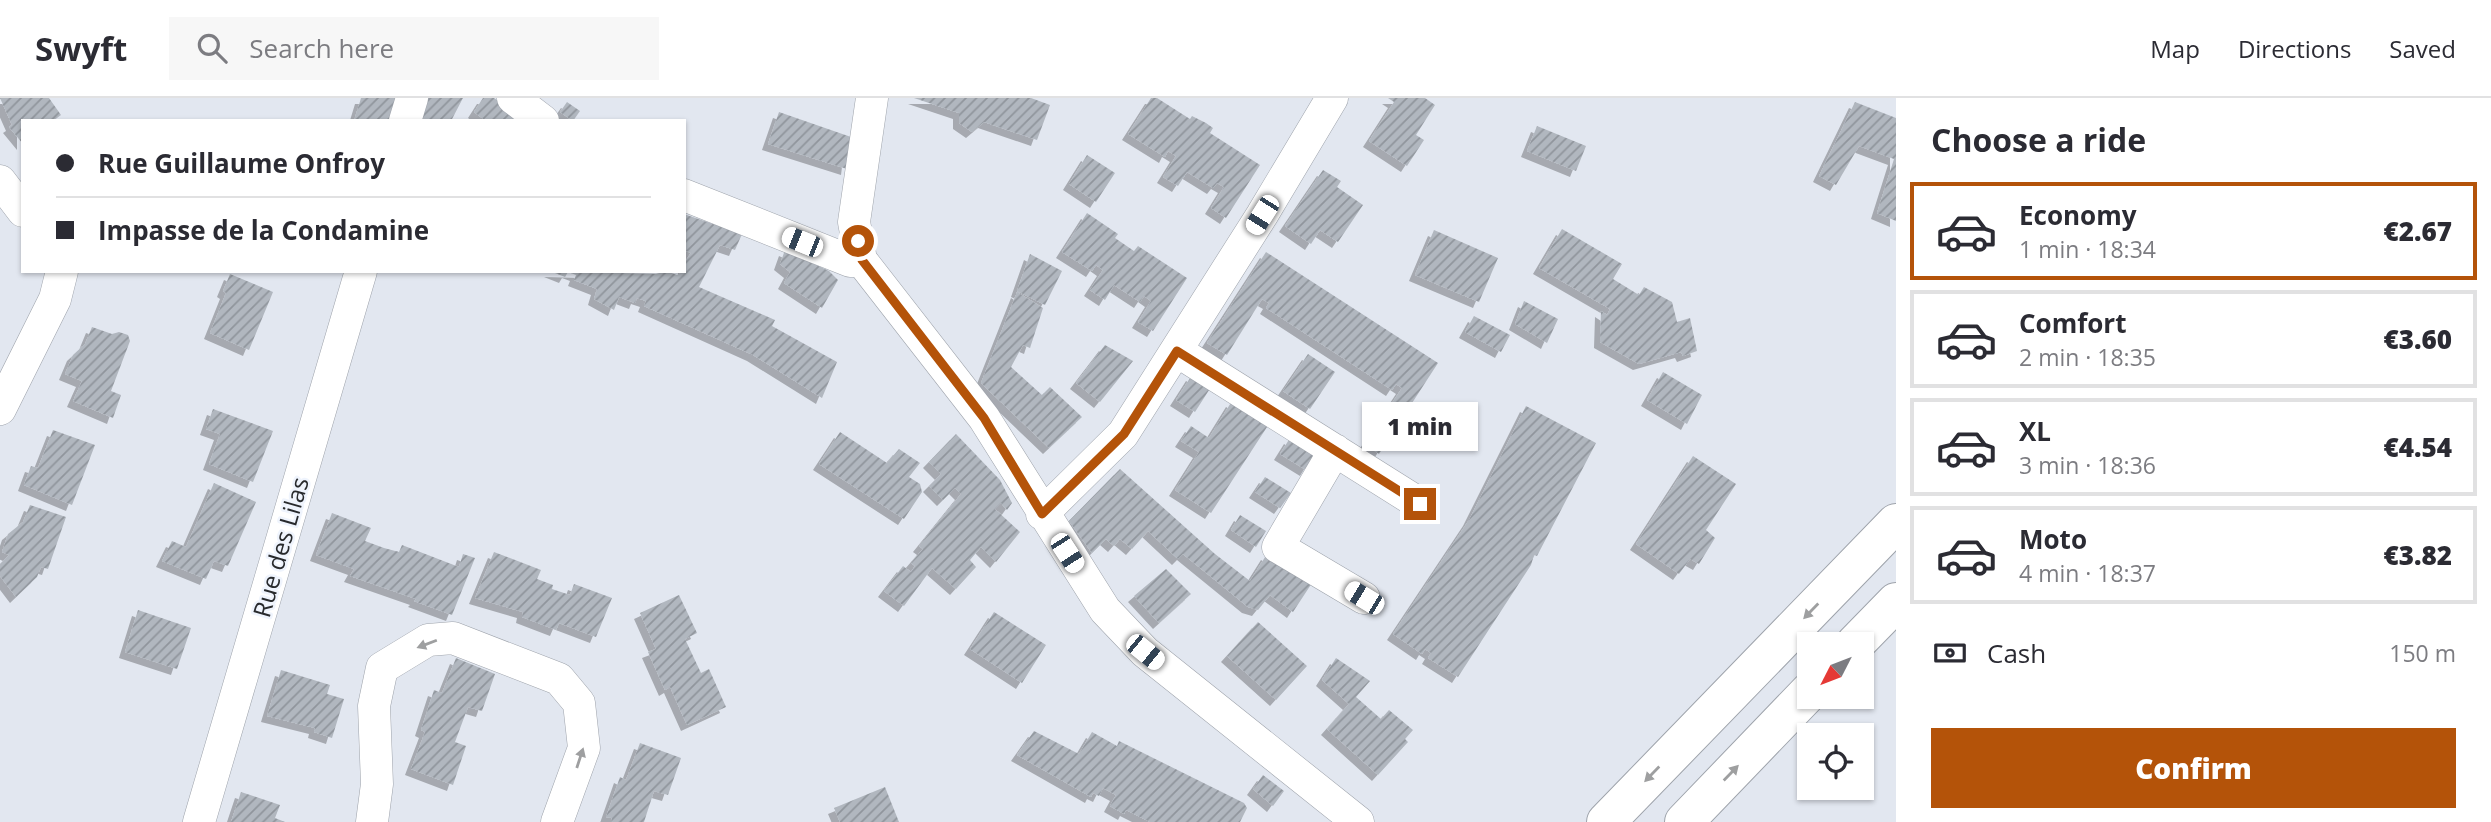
<!DOCTYPE html>
<html lang="en">
<head>
<meta charset="utf-8">
<style>
  body { margin:0; font-family:"Open Sans",sans-serif; background:#f7f7f7; color:#2b2b33; height:100vh; display:flex; flex-direction:column; font-size:26px; white-space:nowrap }
  * { box-sizing:border-box; margin:0 }
  p { font-size:23px; color:#7c7c81 }
  .icon { flex:none; width:38px; height:38px; fill:none; stroke:currentColor; stroke-width:2; stroke-linecap:round; stroke-linejoin:round }
  .map { position:relative; flex:1; overflow:hidden }
  .drawer { display:flex; flex-direction:column; background:#fff; width:595px }
  .drawer>* { flex:none }
  .guide { position:absolute; left:21px; top:21px; width:665px; height:154px; border-radius:0px; box-shadow:0 2px 5px #0004; display:grid; align-content:center; height:154px; padding:0 35px; background:#fff }
  .needle { width:46px; rotate:228deg }
  .tools { position:absolute; left:1797px; top:534px; display:grid; gap:14px }
  .tools a { display:grid; place-items:center; width:77px; height:77px; border-radius:0px; background:#fff; box-shadow:0 2px 5px #0004; font-size:35px }
  .end { position:absolute; width:32px; height:32px; margin:-16px; border:9px solid #b45309; background:#fff; box-shadow:0 0 0 4px #fff }
  .from { border-radius:50% }
  .bubble { position:absolute; height:49px; border-radius:0px; background:#fff; box-shadow:0 2px 5px #0004; font-size:23px; font-weight:800; line-height:49px; text-align:center }
  .car { position:absolute; width:21px; height:42px; margin:-21px -10px; border-radius:9px; box-shadow:0 0 5px 2px #0007; background:linear-gradient(#fff 24%,#345 0 40%,#fff 0 76%,#345 0 86%,#fff 0) }
  .guide b { display:flex; align-items:center; gap:24px; height:66px; font-size:26px }
  .guide b+b { border-top:2px solid #e1e1e2 }
  .guide i { width:18px; height:18px; background:#2b2b33 }
  ul { padding:0; list-style:none }
  li { display:flex; align-items:center; gap:21px; height:98px; margin:0 14px 10px; padding:0 21px; border:4px solid #e1e1e2; border-radius:0px }
  li div { flex:1 }
  li b { display:block; font-size:26px }
  li em { font-style:normal; font-weight:800 }
  li.active { border-color:#b45309 }
  li>.icon { width:63px; height:63px; stroke-width:1.5 }
  h2 { padding:0 35px; font-size:32px; line-height:84px }
  .pay { display:flex; align-items:center; gap:18px; height:77px; padding:0 35px; font-size:26px }
  .pay p { margin-inline-start:auto }
  .button { display:flex; gap:14px; margin-top:auto; padding:14px 35px }
  .button a { flex:1; height:80px; border-radius:0px; background:#b45309; color:#fff; font-size:28px; font-weight:800; line-height:80px; text-align:center }
  header { display:flex; align-items:center; gap:42px; box-sizing:border-box; height:98px; padding:0 35px; background:#fff; border-bottom:2px solid #e1e1e2 }
  header strong { font-size:33px }
  nav { display:flex; gap:38px; margin-inline-start:auto; font-size:24px }
  .search { width:490px; height:63px; background:#f7f7f7; display:flex; align-items:center; gap:18px; box-sizing:border-box; padding:0 24px; border-radius:0px; color:#7c7c81; font-size:26px }
  main { display:flex; flex:1; min-height:0 }
  .map>svg:first-child { display:block }
  .building { fill:url(#building-hatch); filter:url(#shadow) }
  .lines { fill:none; stroke-linecap:round; stroke-linejoin:round }
  .street-casing { stroke:#9ea3ab; stroke-width:33 }
  .primary-casing { stroke:#9ea3ab; stroke-width:40 }
  .street { stroke:#fff; stroke-width:32 }
  .primary { stroke:#fff; stroke-width:38 }
  .oneway { fill:#9e9fa0 }
  .route { stroke:#b45309; stroke-width:9 }
  .labels { text-anchor:middle; dominant-baseline:central; stroke-width:5; stroke-linejoin:round; paint-order:stroke }
  .street-label { font-size:24px; fill:#282a2d; stroke:#eff4fd }
</style>
</head>
<body>
<header>
<strong>Swyft</strong>
<div class="search"><svg class="icon" aria-label="search" viewBox="0 0 24 24"><circle cx="10" cy="10" r="6"/><path d="M15 15l6 6"/></svg>Search here</div>
<nav><a>Map</a><a>Directions</a><a>Saved</a></nav>
</header>
<main>
<div class="map">
<svg width="1896" height="724" viewBox="0 0 1896 724">
  <defs>
    <pattern id="building-hatch" width="6" height="6" patternUnits="userSpaceOnUse" patternTransform="scale(1.75)"><rect width="6" height="6" fill="#b1b7bf"/><path d="M-1 1l2-2M0 6l6-6M5 7l2-2" fill="none" stroke="#90959c"/></pattern>
    <filter id="shadow"><feDropShadow dx="-6" dy="6" stdDeviation="0" flood-color="#0004"/></filter>
  </defs>
  <rect width="100%" height="100%" fill="#e2e7f0"/>
  <path class="building" d="M0,0H49L61,17L53,23H23V46L9,29L12,27Z
    M361,0H397L390,23H354Z
    M423,0H463L451,23H414Z
    M483,0H494L526,23H486L474,14Z
    M914,0H1031L1050,7L1037,42L984,24L972,34L959,25V15Z
    M1151,0H1157L1190,21L1192,18L1206,25L1213,30L1210,35L1260,67L1226,120L1211,110L1224,89L1217,85L1213,90L1187,74L1178,88L1163,79L1176,58L1168,53L1165,59L1128,36Z
    M1388,0H1425L1435,7L1416,37L1424,42L1407,68L1369,43L1394,4Z
    M567,4L580,13L573,23L560,14Z
    M1855,4L1896,20V123L1877,115L1894,61L1859,48L1836,87L1819,78Z
    M779,14L851,39L847,71L768,46Z
    M1537,28L1586,48L1576,73L1527,53Z
    M1087,57L1115,75L1096,104L1069,86Z
    M1323,72L1341,83L1337,89L1363,107L1338,144L1320,132L1311,146L1285,128Z
    M1087,115L1118,136L1115,140L1134,153L1138,148L1187,180L1153,233L1138,224L1151,203L1144,198L1140,204L1114,187L1105,202L1090,192L1103,172L1096,167L1092,173L1062,154Z
    M684,116L742,136L735,152L720,147L699,189L775,222L772,228L837,264L822,300L753,257L644,208L646,203L637,200L635,205L619,199L614,212L594,201L597,191L574,182L576,177L568,174L565,179L550,173L656,176L666,173L677,177L684,173V165L691,155L684,152Z
    M1562,131L1622,166L1613,181L1639,197L1644,189L1672,204L1677,224L1690,220L1697,253L1683,258L1681,254L1639,266L1600,244L1601,213L1607,217L1610,211L1539,170Z
    M1434,132L1498,160L1479,204L1415,177Z
    M785,152L829,173L838,182L822,210L784,185L790,174L780,166Z
    M1266,154L1438,265L1379,356L1365,346L1402,290L1396,286L1392,292L1266,210L1269,205L1262,201L1227,257L1207,245Z
    M1030,156L1062,173L1045,207L1017,193Z
    M230,176L273,194L249,252L210,235L226,195L223,193Z
    M1017,194L1043,210L1030,250L1023,247L1011,269L1042,297L1050,289L1082,319L1049,350L981,285Z
    M1524,203L1558,221L1547,245L1515,226Z
    M1474,218L1510,237L1501,254L1465,234Z
    M92,229L112,236L119,234L128,237L130,243L111,293L121,297L113,320L73,303L82,283L65,276L73,257L85,246Z
    M1105,247L1133,263L1100,304L1076,285Z
    M1308,256L1335,274L1310,311L1283,293Z
    M1663,274L1702,297L1687,326L1647,302Z
    M1192,277L1211,289L1195,314L1176,302Z
    M1232,303L1269,326L1211,415L1175,392L1199,354L1181,343L1191,328L1209,340Z
    M1526,308L1596,345L1537,458L1534,457L1531,467L1458,579L1428,560L1431,555L1425,551L1422,556L1393,536L1469,422Z
    M213,311L273,333L253,384L209,366L220,336L206,331Z
    M53,332L95,347L72,407L24,387L31,368L38,370Z
    M840,334L887,365L899,351L920,365L909,379L920,386L922,394L904,421L819,366Z
    M956,336L1000,382L1012,405L1007,412L1001,405L995,411L1020,434L996,464L981,449L970,462L976,469L956,491L932,470L904,508L884,493L903,468L911,474L915,468L911,465L923,451L919,448L961,396L955,390L943,402L929,388L941,376L929,364Z
    M1290,340L1315,357L1306,372L1280,356Z
    M1693,358L1736,386L1706,432L1715,440L1699,466L1690,461L1679,476L1636,446Z
    M1120,371L1215,456L1250,483L1267,456L1312,485L1293,514L1270,497L1258,512L1248,509L1183,456L1178,461L1148,433L1132,451L1120,441L1114,448L1106,441L1092,455L1069,423Z
    M1265,379L1291,395L1280,410L1255,394Z
    M214,385L256,404L228,468L214,463L206,481L162,463L172,443L186,449Z
    M30,407L66,419L48,471L41,469L37,479L16,499L0,478V466L9,457L2,454L8,436L23,424Z
    M332,415L371,430L365,443L384,450L399,454L402,447L459,469L463,456L475,460L452,517L414,503L416,501L350,478L354,471L316,457Z
    M1240,417L1266,433L1256,449L1231,432Z
    M494,454L541,472L537,481L553,487L552,491L570,497L574,486L612,500L596,539L559,525L556,532L522,519L523,514L475,500Z
    M1166,471L1191,496L1159,525L1134,498Z
    M679,497L697,535L685,541L701,575L709,571L726,609L687,627L670,589L665,592L648,554L656,551L640,515Z
    M138,512L191,530L177,571L125,554Z
    M994,514L1046,547L1022,585L970,551Z
    M1258,524L1307,568L1276,602L1227,558Z
    M456,560L495,576L482,613L468,609L455,644L466,648L453,687L411,671L425,634L421,632L434,592L442,595Z
    M1336,560L1370,583L1356,599L1381,621L1389,612L1413,632L1405,641L1408,644L1378,677L1327,631L1349,606L1322,582Z
    M281,572L330,587L327,596L344,601L332,640L314,634L315,630L267,618Z
    M1034,633L1079,656L1092,634L1117,648L1119,643L1244,705L1247,710L1240,724H1150L1126,712L1124,716L1110,708L1116,697L1103,690L1099,698L1093,695L1091,699L1017,657Z
    M640,645L681,660L668,697L654,693L644,724H611L612,720L606,719L620,679L626,682Z
    M1263,677L1284,693L1273,708L1253,691Z
    M885,689L899,724H840L834,710Z
    M241,694L280,707L275,720L285,724H231Z"/>
  <g class="lines">
    <defs>
      <path id="street" d="M513,0L543,23
        M872,0L854,124L861,162L984,320L1105,512L1145,554L1358,724
        M405,23L412,0
        M0,83L23,113
        M684,97L850,163L861,162
        M1177,253L1420,406
        M0,311L55,201L62,173
        M1335,352L1278,449L1364,500
        M1042,416L1123,336L1262,117L1332,0
        M199,724L361,173
        M372,724L377,686L374,608L382,570L428,542L453,540L559,581L579,605L584,650L557,724"/>
      <path id="primary" d="M1855,546L1896,504
        M1606,724L1896,425
        M1684,724L1810,593"/>
    </defs>
    <use href="#street" class="street-casing"/>
    <use href="#primary" class="primary-casing"/>
    <use href="#street" class="street"/>
    <use href="#primary" class="primary"/>
  </g>
  <defs><path id="oneway-solid" d="M-6-.8H1V-3.2L6.5 0L1 3.2V.8H-6Z" transform="scale(1.75)"/></defs>
  <g class="oneway">
    <use href="#oneway-solid" transform="translate(1811 513) rotate(134)"/>
    <use href="#oneway-solid" transform="translate(427 546) rotate(159)"/>
    <use href="#oneway-solid" transform="translate(580 660) rotate(-72)"/>
    <use href="#oneway-solid" transform="translate(1731 675) rotate(-46)"/>
    <use href="#oneway-solid" transform="translate(1652 676) rotate(134)"/>
  </g>
  <g class="lines">
    <path class="route" d="M858,143L862,162L984,320L1042,416L1124,336L1177,253L1420,406"/>
  </g>
  <g class="labels">
    <g class="street-label">
      <text transform="translate(280 449) rotate(-74)">Rue des Lilas</text>
    </g>
  </g>
</svg>
<div class="tools">
<a><svg class="needle" viewBox="-14 -14 28 28"><path d="M0-13l5 13h-10z" fill="#e53935"/><path d="M0 13l5-13h-10z" fill="#7c7c81"/></svg></a>
<a><svg class="icon" aria-label="locate" viewBox="0 0 24 24"><circle cx="12" cy="12" r="6"/><path d="M12 2v4M12 18v4M2 12h4M18 12h4"/></svg></a>
</div>
<i class="end from" style="left:858px;top:143px"></i>
<i class="end" style="left:1420px;top:406px"></i>
<div class="bubble" style="left:1362px;top:304px;width:116px">1 min</div>
<i class="car" style="left:1262px;top:117px;rotate:212deg"></i>
<i class="car" style="left:802px;top:144px;rotate:292deg"></i>
<i class="car" style="left:1067px;top:455px;rotate:147deg"></i>
<i class="car" style="left:1364px;top:500px;rotate:301deg"></i>
<i class="car" style="left:1145px;top:554px;rotate:129deg"></i>
<div class="guide">
<b><i class="from"></i>Rue Guillaume Onfroy</b>
<b><i></i>Impasse de la Condamine</b>
</div>
</div>
<section class="drawer">
<h2>Choose a ride</h2>
<ul>
<li class="active"><svg class="icon" aria-label="car" viewBox="0 0 24 24"><path d="M5 17H2v-5l4-1 3-4h7l3 4 3 1v5h-3M9 17h6M6 11h13"/><circle cx="7" cy="17" r="2"/><circle cx="17" cy="17" r="2"/></svg><div><b>Economy</b><p>1 min · 18:34</p></div><em>€2.67</em></li>
<li><svg class="icon" aria-label="car" viewBox="0 0 24 24"><path d="M5 17H2v-5l4-1 3-4h7l3 4 3 1v5h-3M9 17h6M6 11h13"/><circle cx="7" cy="17" r="2"/><circle cx="17" cy="17" r="2"/></svg><div><b>Comfort</b><p>2 min · 18:35</p></div><em>€3.60</em></li>
<li><svg class="icon" aria-label="car" viewBox="0 0 24 24"><path d="M5 17H2v-5l4-1 3-4h7l3 4 3 1v5h-3M9 17h6M6 11h13"/><circle cx="7" cy="17" r="2"/><circle cx="17" cy="17" r="2"/></svg><div><b>XL</b><p>3 min · 18:36</p></div><em>€4.54</em></li>
<li><svg class="icon" aria-label="car" viewBox="0 0 24 24"><path d="M5 17H2v-5l4-1 3-4h7l3 4 3 1v5h-3M9 17h6M6 11h13"/><circle cx="7" cy="17" r="2"/><circle cx="17" cy="17" r="2"/></svg><div><b>Moto</b><p>4 min · 18:37</p></div><em>€3.82</em></li>
</ul>
<div class="pay"><svg class="icon" aria-label="cash" viewBox="0 0 24 24"><path d="M3 7h18v10H3z"/><circle cx="12" cy="12" r="2"/></svg>Cash<p>150 m</p></div>
<div class="button"><a>Confirm</a></div>
</section>
</main>
</body>
</html>
